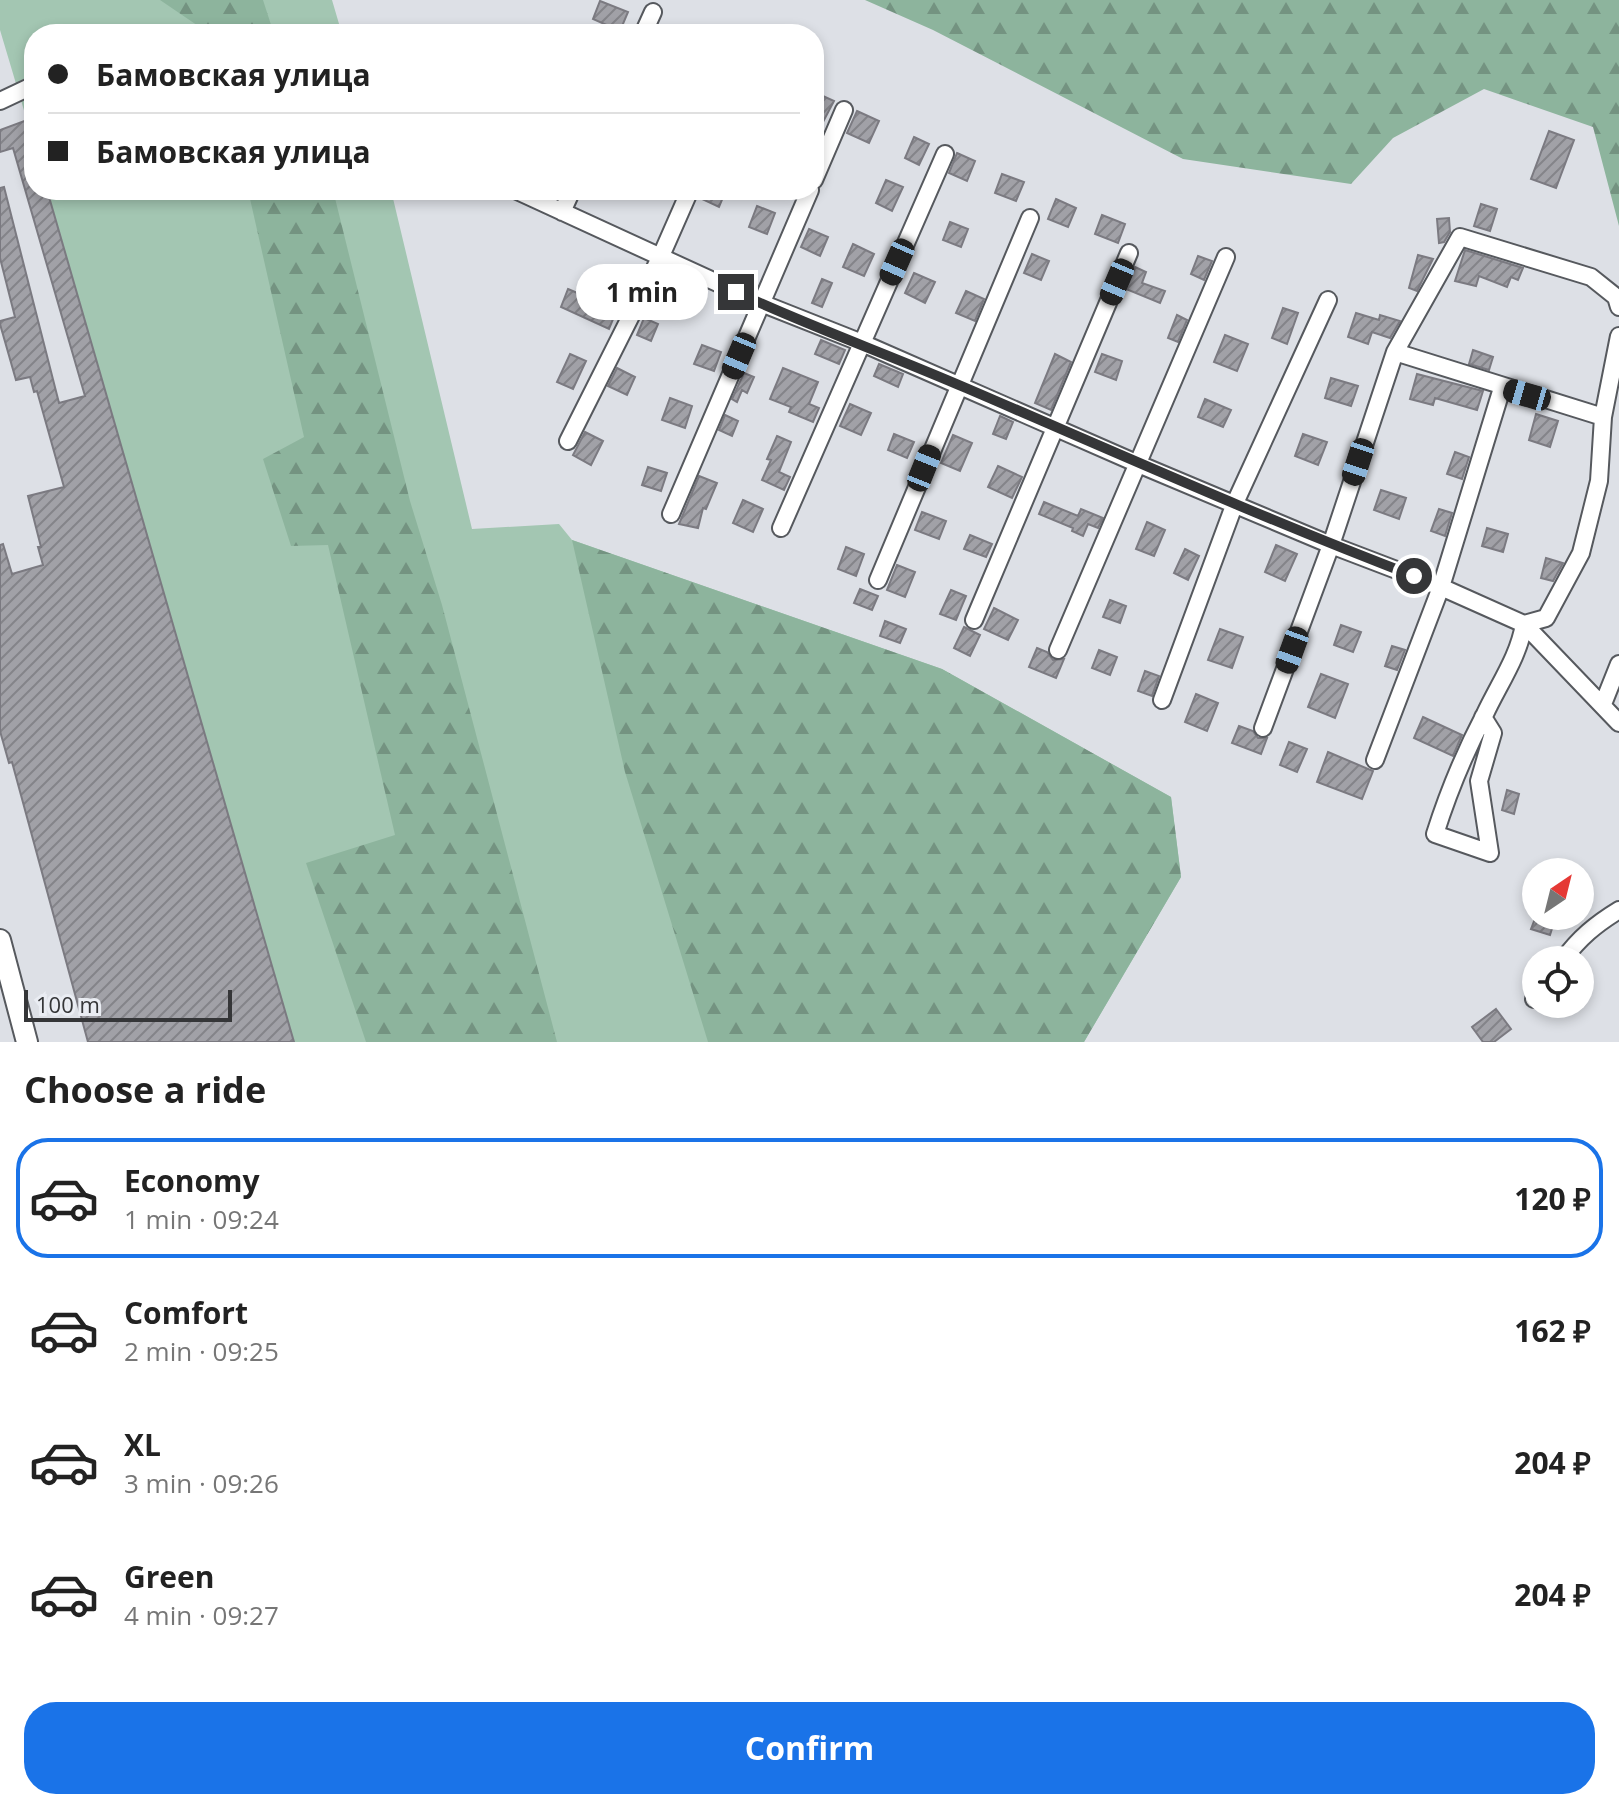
<!DOCTYPE html>
<html lang="en">
<head>
<meta charset="utf-8">
<style>
  body { margin:0; font-family:"Open Sans",sans-serif; background:#f6f6f6; color:#222; height:100vh; display:flex; flex-direction:column; font-size:30px; white-space:nowrap }
  * { box-sizing:border-box; margin:0 }
  p { font-size:26px; color:#767676 }
  .icon { flex:none; width:44px; height:44px; fill:none; stroke:currentColor; stroke-width:2; stroke-linecap:round; stroke-linejoin:round }
  .map { position:relative; height:1042px; overflow:hidden }
  .panel { display:flex; flex-direction:column; background:#fff; flex:1 }
  .panel>* { flex:none }
  .banner { position:absolute; left:24px; top:24px; width:800px; height:176px; border-radius:32px; box-shadow:0 4px 12px #0003; display:grid; align-content:center; height:176px; padding:0 24px; background:#fff }
  .needle { width:52px; rotate:35deg }
  .controls { position:absolute; left:1522px; top:858px; display:grid; gap:16px }
  .controls a { display:grid; place-items:center; width:72px; height:72px; border-radius:50%; background:#fff; box-shadow:0 4px 12px #0003; font-size:40px }
  .scale { position:absolute; left:24px; bottom:20px; width:208px; box-sizing:border-box; padding-left:8px; border:4px solid #353638; border-top:0; font-size:22px; line-height:28px; white-space:nowrap; color:#353638; -webkit-text-stroke:6px #eaedf3; paint-order:stroke }
  .end { position:absolute; width:36px; height:36px; margin:-18px; border:10px solid #353638; background:#fff; box-shadow:0 0 0 4px #fff }
  .from { border-radius:50% }
  .bubble { position:absolute; height:56px; border-radius:28px; background:#fff; box-shadow:0 4px 12px #0003; font-size:26px; font-weight:700; line-height:56px; text-align:center }
  .car { position:absolute; width:24px; height:48px; margin:-24px -12px; border-radius:10px; box-shadow:0 0 6px 2px #0007; background:linear-gradient(#222 24%,#8ab4d8 0 40%,#222 0 76%,#8ab4d8 0 86%,#222 0) }
  .banner b { display:flex; align-items:center; gap:28px; height:76px; font-size:30px }
  .banner b+b { border-top:2px solid #e0e0e0 }
  .banner i { width:20px; height:20px; background:#222 }
  ul { padding:0; list-style:none }
  li { display:flex; align-items:center; gap:24px; height:120px; margin:0 16px 12px; padding:0 8px; border:4px solid transparent; border-radius:32px }
  li div { flex:1 }
  li b { display:block; font-size:30px }
  li em { font-style:normal; font-weight:700 }
  li.selected { border-color:#1a73e8 }
  li>.icon { width:72px; height:72px; stroke-width:1.5 }
  h2 { padding:0 24px; font-size:36px; line-height:96px }
  .cta { display:flex; gap:16px; margin-top:auto; padding:16px 24px }
  .cta a { flex:1; height:92px; border-radius:32px; background:#1a73e8; color:#fff; font-size:32px; font-weight:700; line-height:92px; text-align:center }
  .map>svg:first-child { display:block }
  .green { fill:#a3c6b2 }
  .forest { fill:url(#forest-firs) }
  .building { fill:url(#building-hatch); stroke:#7b7a81; stroke-width:2 }
  .lines { fill:none; stroke-linecap:round; stroke-linejoin:round }
  .minor-casing { stroke:#56595e; stroke-width:20 }
  .major-casing { stroke:#56595e; stroke-width:24 }
  .minor { stroke:#fff; stroke-width:16 }
  .major { stroke:#fff; stroke-width:20 }
  .route { stroke:#353638; stroke-width:10 }
</style>
</head>
<body>
<div class="map">
<svg width="1619" height="1042" viewBox="0 0 1619 1042">
  <defs>
    <pattern id="forest-firs" width="22" height="20" patternUnits="userSpaceOnUse" patternTransform="scale(2)"><rect width="22" height="20" fill="#8db49d"/><path d="M5 1l3.5 6h-7zM16 11l3.5 6h-7z" fill="#749381"/></pattern>
    <pattern id="building-hatch" width="6" height="6" patternUnits="userSpaceOnUse" patternTransform="scale(2)"><rect width="6" height="6" fill="#a1a1a7"/><path d="M-1 1l2-2M0 6l6-6M5 7l2-2" fill="none" stroke="#848489"/></pattern>
  </defs>
  <rect width="100%" height="100%" fill="#dde0e6"/>
  <path class="green" d="M0,0H332L342,34H34V144L0,30Z
    M47,190H391L472,529L559,524L572,540L942,669L1171,797L1181,877L1084,1042H294Z"/>
  <path class="forest" d="M160,0H263L274,34H210Z
    M865,0H1619V226L1593,127L1484,89L1393,138L1351,184L1183,159L933,30Z
    M248,190H333L410,501L442,605L557,1042H366L306,863L395,835L328,545L291,546L263,459L304,437Z
    M572,540L942,669L1171,797L1181,877L1084,1042H708L625,772Z"/>
  <path class="building" d="M600,1L628,12L620,31L593,19Z
    M814,92L834,101L823,122L814,118Z
    M857,111L879,121L869,143L847,133Z
    M27,120L34,144V190H47L294,1042H88L12,762L9,763L0,731V545L3,544L12,574L43,565L38,547H41L28,496L64,487L37,391L34,392L30,377L16,380L0,324V321L15,317L0,258V188L4,187L59,403L85,396L13,148L0,152V130Z
    M1549,131L1574,140L1556,188L1531,179Z
    M914,137L929,144L919,165L905,158Z
    M957,153L975,161L967,181L949,173Z
    M1002,174L1024,182L1016,201L995,193Z
    M886,180L903,187L892,211L876,203Z
    M704,190H726L719,207L700,198Z
    M1056,199L1076,208L1068,227L1048,219Z
    M1481,204L1497,209L1490,231L1474,226Z
    M757,206L775,213L767,234L749,227Z
    M1102,215L1125,224L1118,243L1095,234Z
    M1449,218L1450,232L1444,242L1439,243L1437,219Z
    M950,222L968,229L961,247L943,240Z
    M809,229L828,237L820,256L801,247Z
    M853,244L874,254L864,276L843,267Z
    M1465,250L1523,268L1518,280L1511,277L1507,287L1479,276L1476,286L1455,281Z
    M1032,254L1049,261L1041,280L1024,273Z
    M1418,255L1433,259L1417,291L1409,288Z
    M1198,256L1212,261L1204,280L1191,274Z
    M1135,267L1146,272L1142,283L1165,291L1160,303L1126,289Z
    M666,271L679,278L674,287L667,284L661,297L654,294Z
    M914,273L935,282L925,303L905,293Z
    M822,279L832,283L822,307L812,303Z
    M568,289L589,298L591,294L618,307L609,329L561,307Z
    M966,291L984,299L975,321L956,313Z
    M1283,308L1298,313L1287,344L1272,338Z
    M1356,313L1379,320L1380,315L1400,321L1390,338L1372,332L1368,344L1348,337Z
    M1177,315L1187,320L1178,342L1168,338Z
    M644,318L658,324L651,341L637,335Z
    M1225,335L1248,344L1237,371L1214,362Z
    M821,340L845,350L839,364L815,354Z
    M702,345L721,352L714,371L694,364Z
    M1473,350L1493,357L1489,370L1469,364Z
    M570,354L586,361L573,389L557,382Z
    M1055,354L1071,362L1051,410L1035,403Z
    M1102,354L1122,361L1116,380L1095,372Z
    M879,364L903,374L898,387L874,376Z
    M617,368L635,377L627,395L608,386Z
    M783,368L818,382L809,404L819,408L813,422L789,412L791,407L770,399Z
    M744,373L754,377L747,393L742,390L737,402L732,399Z
    M1417,374L1483,391L1477,410L1435,398L1433,405L1410,399Z
    M1331,378L1358,386L1351,406L1325,398Z
    M670,398L692,406L685,428L662,420Z
    M1205,399L1231,410L1223,427L1198,417Z
    M850,404L871,413L861,435L840,426Z
    M1536,414L1558,421L1550,447L1529,440Z
    M725,415L738,421L732,436L719,430Z
    M1000,416L1013,422L1006,439L993,434Z
    M585,432L603,441L591,465L573,455Z
    M894,434L914,442L907,458L888,450Z
    M1303,434L1327,442L1318,465L1295,456Z
    M953,435L972,443L960,471L941,463Z
    M777,436L791,442L779,472L790,477L784,490L762,480L771,460L767,459Z
    M1455,452L1469,457L1462,479L1447,474Z
    M998,466L1022,477L1012,498L988,487Z
    M648,467L667,473L661,491L642,485Z
    M699,476L717,483L706,509L703,508L698,528L679,524Z
    M1381,490L1406,498L1399,519L1374,510Z
    M743,500L763,509L753,532L733,523Z
    M1044,502L1078,516L1081,509L1103,518L1098,528L1088,524L1083,536L1072,531L1073,528L1039,514Z
    M1439,509L1452,513L1445,536L1431,531Z
    M922,512L946,521L939,539L915,530Z
    M1147,522L1165,530L1154,556L1136,549Z
    M1487,528L1508,534L1503,552L1482,546Z
    M970,535L992,544L986,557L964,549Z
    M1276,545L1297,554L1285,581L1265,572Z
    M846,547L864,554L856,576L838,569Z
    M1185,549L1199,556L1188,580L1174,573Z
    M1546,558L1563,563L1553,581L1541,578Z
    M897,565L915,572L905,597L887,590Z
    M860,589L878,596L872,610L854,603Z
    M951,590L966,596L956,620L940,614Z
    M1110,600L1126,606L1120,623L1103,617Z
    M994,608L1018,620L1008,640L984,629Z
    M885,621L906,629L900,643L880,636Z
    M1341,625L1361,632L1353,652L1334,645Z
    M964,627L980,635L970,656L954,648Z
    M1220,629L1243,637L1232,668L1208,660Z
    M1392,646L1405,650L1397,670L1385,666Z
    M1037,648L1047,652L1053,660L1064,659L1056,678L1029,667Z
    M1099,650L1117,657L1110,675L1092,668Z
    M1145,671L1159,676L1152,696L1138,691Z
    M1321,674L1348,684L1335,718L1308,707Z
    M1196,694L1218,703L1207,731L1185,722Z
    M1423,717L1462,735L1453,756L1414,738Z
    M1239,726L1253,731L1258,738H1267L1261,754L1232,743Z
    M1289,742L1307,749L1297,772L1280,765Z
    M1328,752L1373,771L1362,799L1317,782Z
    M1507,790L1519,794L1514,814L1502,810Z
    M1536,916H1556L1550,935L1531,929Z
    M1496,1009L1511,1029L1494,1042H1483L1472,1027Z"/>
  <g class="lines">
    <defs>
      <path id="minor" d="M643,34L653,12
        M0,101L34,85
        M814,180L844,110
        M515,190L761,303L862,343L1136,463L1331,545L1441,587L1524,624L1619,723
        M562,212L572,190
        M1395,352L1603,417
        M568,441L661,256L690,190
        M671,514L810,190
        M781,528L945,154
        M878,580L1030,218
        M974,620L1129,253
        M1524,624L1546,618L1581,553L1599,481L1603,417L1619,336
        M1058,650L1226,257
        M1162,700L1235,503L1328,300
        M1603,704L1619,664
        M1483,717L1493,733L1479,781L1490,853L1435,834C1448,793 1465,752 1485,714C1499,684 1519,656 1524,624
        M1263,728L1331,545L1395,352L1460,237L1591,277L1616,297L1619,307
        M1375,760L1441,587L1502,388
        M1563,960C1579,938 1596,924 1619,910
        M1534,999L1536,996"/>
      <path id="major" d="M0,940L27,1042"/>
    </defs>
    <use href="#minor" class="minor-casing"/>
    <use href="#major" class="major-casing"/>
    <use href="#minor" class="minor"/>
    <use href="#major" class="major"/>
  </g>
  <g class="lines">
    <path class="route" d="M736,292C811,327 890,355 966,388C1115,452 1262,518 1414,576"/>
  </g>
</svg>
<div class="controls">
<a><svg class="needle" viewBox="-14 -14 28 28"><path d="M0-13l5 13h-10z" fill="#e53935"/><path d="M0 13l5-13h-10z" fill="#767676"/></svg></a>
<a><svg class="icon" aria-label="locate" viewBox="0 0 24 24"><circle cx="12" cy="12" r="6"/><path d="M12 2v4M12 18v4M2 12h4M18 12h4"/></svg></a>
</div>
<div class="scale">100 m</div>
<i class="end from" style="left:1414px;top:576px"></i>
<i class="end" style="left:736px;top:292px"></i>
<div class="bubble" style="left:576px;top:264px;width:132px">1 min</div>
<i class="car" style="left:897px;top:262px;rotate:204deg"></i>
<i class="car" style="left:1117px;top:282px;rotate:203deg"></i>
<i class="car" style="left:739px;top:356px;rotate:203deg"></i>
<i class="car" style="left:1527px;top:395px;rotate:286deg"></i>
<i class="car" style="left:1358px;top:462px;rotate:198deg"></i>
<i class="car" style="left:924px;top:468px;rotate:22deg"></i>
<i class="car" style="left:1292px;top:650px;rotate:200deg"></i>
<div class="banner">
<b><i class="from"></i>Бамовская улица</b>
<b><i></i>Бамовская улица</b>
</div>
</div>
<section class="panel">
<h2>Choose a ride</h2>
<ul>
<li class="selected"><svg class="icon" aria-label="car" viewBox="0 0 24 24"><path d="M5 17H2v-5l4-1 3-4h7l3 4 3 1v5h-3M9 17h6M6 11h13"/><circle cx="7" cy="17" r="2"/><circle cx="17" cy="17" r="2"/></svg><div><b>Economy</b><p>1 min · 09:24</p></div><em>120 ₽</em></li>
<li><svg class="icon" aria-label="car" viewBox="0 0 24 24"><path d="M5 17H2v-5l4-1 3-4h7l3 4 3 1v5h-3M9 17h6M6 11h13"/><circle cx="7" cy="17" r="2"/><circle cx="17" cy="17" r="2"/></svg><div><b>Comfort</b><p>2 min · 09:25</p></div><em>162 ₽</em></li>
<li><svg class="icon" aria-label="car" viewBox="0 0 24 24"><path d="M5 17H2v-5l4-1 3-4h7l3 4 3 1v5h-3M9 17h6M6 11h13"/><circle cx="7" cy="17" r="2"/><circle cx="17" cy="17" r="2"/></svg><div><b>XL</b><p>3 min · 09:26</p></div><em>204 ₽</em></li>
<li><svg class="icon" aria-label="car" viewBox="0 0 24 24"><path d="M5 17H2v-5l4-1 3-4h7l3 4 3 1v5h-3M9 17h6M6 11h13"/><circle cx="7" cy="17" r="2"/><circle cx="17" cy="17" r="2"/></svg><div><b>Green</b><p>4 min · 09:27</p></div><em>204 ₽</em></li>
</ul>
<div class="cta"><a>Confirm</a></div>
</section>
</body>
</html>
